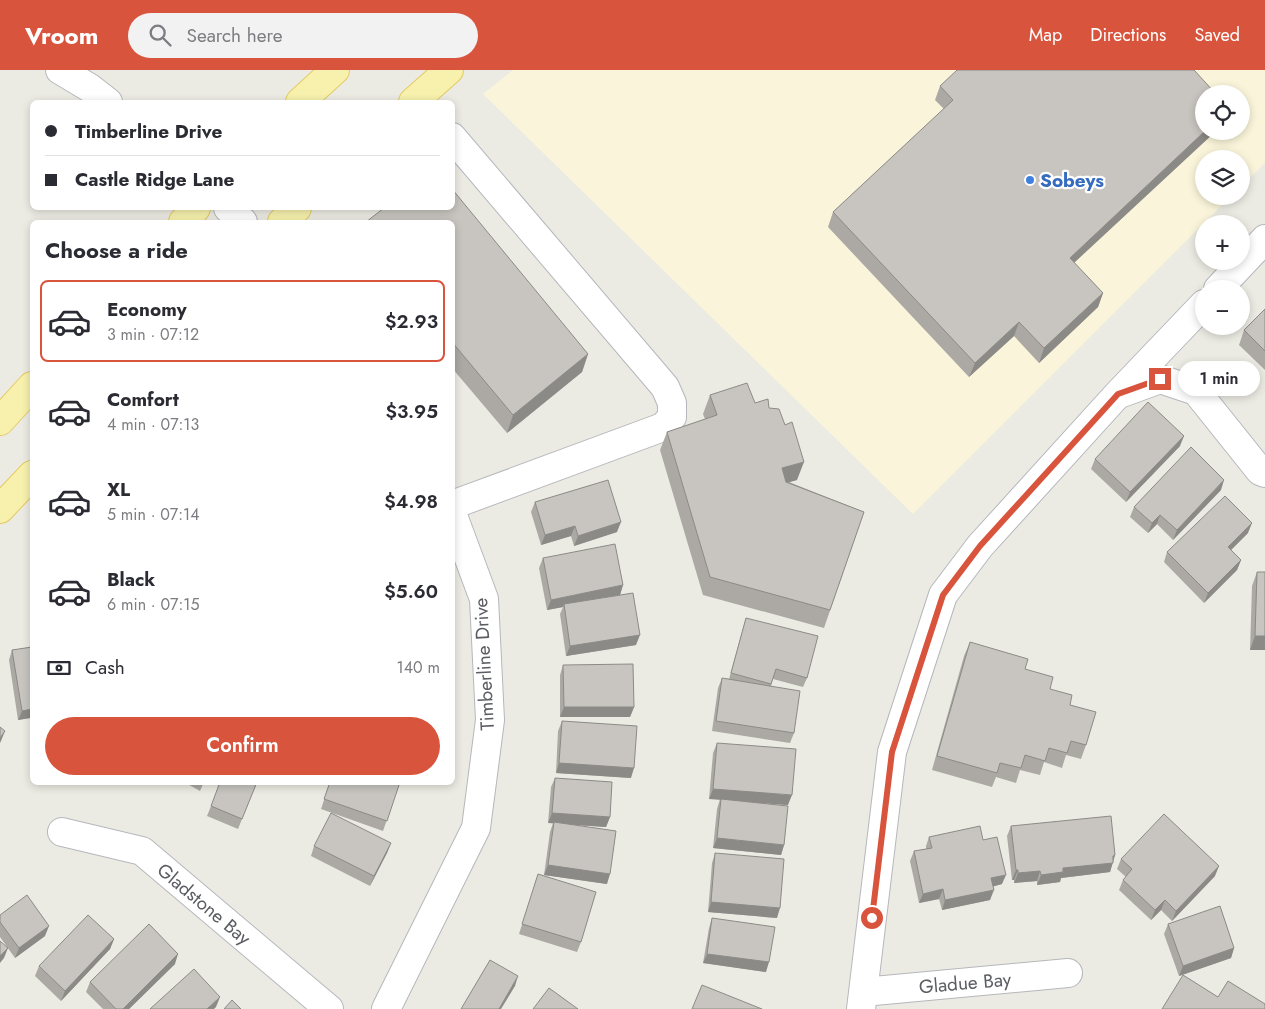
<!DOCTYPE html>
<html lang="en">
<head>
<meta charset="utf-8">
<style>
  body { margin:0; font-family:Jost,sans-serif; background:#f2f2f3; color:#2b2b33; height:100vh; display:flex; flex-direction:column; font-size:19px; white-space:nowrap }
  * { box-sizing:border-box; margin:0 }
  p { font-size:16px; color:#7c7c81 }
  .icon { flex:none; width:28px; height:28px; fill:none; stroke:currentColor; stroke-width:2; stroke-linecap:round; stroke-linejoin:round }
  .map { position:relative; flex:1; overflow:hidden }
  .side { position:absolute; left:30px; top:150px; width:425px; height:565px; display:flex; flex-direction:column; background:#fff; border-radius:8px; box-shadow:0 2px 8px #0003 }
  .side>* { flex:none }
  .banner { position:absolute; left:30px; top:30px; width:425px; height:110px; border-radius:8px; box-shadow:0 2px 8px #0003; display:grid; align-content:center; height:110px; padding:0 15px; background:#fff }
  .tools { position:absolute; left:1195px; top:15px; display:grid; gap:10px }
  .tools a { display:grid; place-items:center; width:55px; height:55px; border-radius:50%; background:#fff; box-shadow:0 2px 8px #0003; font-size:25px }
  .end { position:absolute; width:22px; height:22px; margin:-11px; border:6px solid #d9543c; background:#fff; box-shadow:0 0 0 2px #fff }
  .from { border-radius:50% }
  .bubble { position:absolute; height:35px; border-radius:18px; background:#fff; box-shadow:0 2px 8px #0003; font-size:16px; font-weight:600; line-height:35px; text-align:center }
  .banner b { display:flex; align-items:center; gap:18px; height:48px; font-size:19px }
  .banner b+b { border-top:1px solid #e1e1e2 }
  .banner i { width:12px; height:12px; background:#2b2b33 }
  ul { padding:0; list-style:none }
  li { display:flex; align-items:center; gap:15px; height:82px; margin:0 10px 8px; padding:0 5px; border:2px solid transparent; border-radius:8px }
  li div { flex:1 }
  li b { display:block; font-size:19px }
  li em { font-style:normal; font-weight:600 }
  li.on { border-color:#d9543c }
  li>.icon { width:45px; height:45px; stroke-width:1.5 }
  h2 { padding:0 15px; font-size:22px; line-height:60px }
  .pay { display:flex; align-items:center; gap:12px; height:55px; padding:0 15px; font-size:19px }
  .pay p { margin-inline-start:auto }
  .cta { display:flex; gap:10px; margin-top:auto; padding:10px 15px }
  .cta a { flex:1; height:58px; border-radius:30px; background:#d9543c; color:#fff; font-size:20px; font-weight:600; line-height:58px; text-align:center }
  header { display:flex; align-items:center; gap:30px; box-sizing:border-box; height:70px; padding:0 25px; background:#d9543c; color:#fff }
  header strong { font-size:24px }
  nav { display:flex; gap:28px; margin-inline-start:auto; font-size:18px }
  .search { width:350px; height:45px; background:#f2f2f3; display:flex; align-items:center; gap:12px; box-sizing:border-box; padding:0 18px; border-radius:28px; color:#7c7c81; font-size:19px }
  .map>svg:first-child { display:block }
  .commercial { fill:#faf5da; fill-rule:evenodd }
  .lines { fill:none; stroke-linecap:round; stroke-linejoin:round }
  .minor-casing { stroke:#b5b7bc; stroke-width:30 }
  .major-casing { stroke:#e4ca64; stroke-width:30 }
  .minor { stroke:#fff; stroke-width:28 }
  .major { stroke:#f7f1ad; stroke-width:28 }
  .wall { fill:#aca9a5 }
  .shaded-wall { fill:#8c8a86 }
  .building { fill:#c8c5c0; stroke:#8c8a86 }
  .route { stroke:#d9543c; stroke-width:6 }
  .shop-dot { fill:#3f7fe0; stroke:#fff; stroke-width:2 }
  .labels { text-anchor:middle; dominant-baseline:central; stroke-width:4.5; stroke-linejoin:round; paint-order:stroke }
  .shop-label { font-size:19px; font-weight:bold; fill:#366cbe; stroke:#fff; text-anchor:start }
  .street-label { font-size:19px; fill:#5b5d62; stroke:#fff }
</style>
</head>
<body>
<header>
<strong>Vroom</strong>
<div class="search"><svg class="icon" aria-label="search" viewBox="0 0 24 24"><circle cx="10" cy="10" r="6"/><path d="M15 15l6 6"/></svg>Search here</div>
<nav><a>Map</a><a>Directions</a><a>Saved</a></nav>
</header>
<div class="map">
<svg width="1265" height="939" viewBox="0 0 1265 939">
  <rect width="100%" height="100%" fill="#ecebe3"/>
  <path class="commercial" d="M513,0H1265V93L1241,116V89H1204V126H1231L913,444L483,24ZM1204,24H1241V61H1204Z"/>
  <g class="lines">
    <defs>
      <path id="minor" d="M60,0L90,18L108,32
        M452,67L665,317L672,333V347L663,357L452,435
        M228,138L243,152
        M1218,219L1265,169
        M1122,323L1160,309L1196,321L1260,401L1265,403
        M62,762L142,781L329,939
        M863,922L1068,903
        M386,939L476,758L490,650L484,529L452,443
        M861,939L892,682L943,525L980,476L1118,324L1204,234"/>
      <path id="major" d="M300,32L335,0
        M413,32L449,0
        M183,152L196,138
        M282,152L297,138
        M0,351L32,316
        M0,439L32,405"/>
    </defs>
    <use href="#minor" class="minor-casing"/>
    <use href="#major" class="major-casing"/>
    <use href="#minor" class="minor"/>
    <use href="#major" class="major"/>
  </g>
  <path class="wall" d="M940,16L1204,61H1216L1074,193L1103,223L1098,237L1039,293L1014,266L969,307L828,157L833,142L944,39L935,30Z
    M452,152L588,284L582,302L507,363L452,298Z
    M1265,239V300L1239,275L1244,260Z
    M710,325L755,333L769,338L797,410L789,412L864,442L824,558L703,525L660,380L667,362L705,349L703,344Z
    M1180,376L1126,432L1091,399L1095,389Z
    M1221,420L1173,470L1157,454L1148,463L1130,447L1134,437Z
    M535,432L617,462L574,476L571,466L541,475L531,442Z
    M1248,463L1231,480L1241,490L1237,500L1204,533L1164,492L1167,482Z
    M543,488L623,515L620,525L636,575L566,586L560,544L563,537L547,540L539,498Z
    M1257,502L1265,580H1250L1252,516Z
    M746,548L807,608L803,617L773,609L771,616L794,663L790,673L712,661L718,618L722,608L729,609L743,558Z
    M970,572L1025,599L1070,635L1086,675L1081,689L1066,685L1062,698L1044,692L1040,705L1020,700L1016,713L996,707L992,717L932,700L964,586Z
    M32,577V664L30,648L18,650L9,590L12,580Z
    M563,595L634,637L630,647H560V605Z
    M562,651L631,708L556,703L558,661Z
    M717,673L788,735L760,733L784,775L781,785L713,778L717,739L720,729H709L713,683Z
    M555,708L610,747L606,757L573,755L607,814L544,805L550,762L553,753H548L551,717Z
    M184,712H204L200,721Z
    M257,712L238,759L207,746L211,736Z
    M330,712H400L383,761L321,739Z
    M1011,756L1115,785L1110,802L1061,808L1060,812L1037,815V811L1014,813V810H1012L1007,766Z
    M929,767L983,770L1002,814L993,816L990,830L942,840L939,829L919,833L910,791L914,781L926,779V776Z
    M391,773L387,783L370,816L311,786L314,776Z
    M715,783L777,848L708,842L712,793Z
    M1121,789L1215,806L1172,851L1161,840L1151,850L1119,820L1123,810L1126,807L1117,799Z
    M538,804L581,872L577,882L519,864Z
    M0,845L45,866L15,888L0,867Z
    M712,848L766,902L703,893L709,858Z
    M1168,854L1234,878L1231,888L1179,906L1164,864Z
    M114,869L110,879L61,931L35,906L39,896Z
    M175,894L129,939H103L86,922L90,912Z"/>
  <path class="shaded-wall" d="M1205,61H1216L1064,202L1070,188Z
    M1103,223L1098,237L1039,293L1044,278Z
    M1019,252L1014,266L969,307L975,293Z
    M588,284L582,302L507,363L513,345Z
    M1184,366L1180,376L1126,432L1130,422Z
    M804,392L797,410L776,416L782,398Z
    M1224,410L1221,420L1173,470L1177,460Z
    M1160,445L1157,454L1148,463L1152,453Z
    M621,452L617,462L574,476L578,466Z
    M1252,453L1248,463L1224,487L1228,477Z
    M575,456L571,466L541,475L545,465Z
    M1241,490L1237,500L1204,533L1208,523Z
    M623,515L620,525L564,534L563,537L547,540L551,530Z
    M640,565L636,575L566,586L570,576Z
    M1255,566H1265V580H1250Z
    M564,637H634L630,647H560Z
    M32,639V642L30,648L18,650L22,641Z
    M5,661L1,671L0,673V668Z
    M559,693L634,698L631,708L556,703Z
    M713,719L792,725L788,735L709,729Z
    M552,743L610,747L606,757L548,753Z
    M717,768L784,775L781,785L713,778Z
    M391,773L387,783L370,816L374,806Z
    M1115,785L1110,802L1061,808L1060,812L1037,815L1041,805L1063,798Z
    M548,795L610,804L607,814L544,805Z
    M1219,796L1215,806L1172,851L1176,841Z
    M1016,800H1018L1014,810H1012Z
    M1040,801L1037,811L1014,813L1018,803Z
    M1006,805L1002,814L988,818L991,808Z
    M943,819L939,829L919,833L923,824Z
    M994,820L990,830L942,840L945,830Z
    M1165,830L1161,840L1151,850L1155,840Z
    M711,832L780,838L777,848L708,842Z
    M49,856L45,866L15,888L19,878Z
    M114,869L110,879L61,931L65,921Z
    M8,878L4,888L0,893V886Z
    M1234,878L1231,888L1179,906L1183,896Z
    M178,884L175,894L129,939H123Z
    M707,884L769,892L766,902L703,893Z
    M518,906L515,916L501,939H499Z
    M220,927L216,937L214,939H207Z"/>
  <path class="building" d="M957,0H1194L1216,24H1204V61H1205L1070,188L1103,223L1044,278L1019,252L975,293L833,142L953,30L940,16Z
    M452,119L588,284L513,345L452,272V152H366L384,138H452Z
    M1265,239V281L1244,260Z
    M747,313L755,333L768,329L769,338L779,339L785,355L792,352L804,392L782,398L786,412L864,442L830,540L710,507L667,362L717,345L710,325Z
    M1148,332L1184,366L1130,422L1095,389Z
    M1191,377L1224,410L1177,460L1160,445L1152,453L1134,437Z
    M608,410L621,452L578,466L575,456L545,465L535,432Z
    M1225,426L1252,453L1228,477L1241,490L1208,523L1167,482Z
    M615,474L623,515L551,530L543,488Z
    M1257,502H1265V566H1255Z
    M633,523L640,565L570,576L564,534Z
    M746,548L818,566L807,608L776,599L771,614L731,603Z
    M970,572L1028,589L1025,599L1053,607L1050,619L1072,625L1070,635L1096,642L1086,675L1071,671L1067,683L1049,678L1045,691L1025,685L1021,698L1000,693L997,703L937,686Z
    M32,577V639L22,641L12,580Z
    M633,594L634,637H564L563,595Z
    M722,608L800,621L794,663L716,651Z
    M562,651L637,656L634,698L559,693Z
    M0,657L5,661L0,668Z
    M717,673L796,679L792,725L713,719Z
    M555,708L612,712L610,747L552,743Z
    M220,712H257L242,749L211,736Z
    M330,712H400L387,751L324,729Z
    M721,729L788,736L784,775L717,768Z
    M331,743L391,773L374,806L314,776Z
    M1164,744L1219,796L1176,841L1165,830L1155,840L1123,810L1132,799L1121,789Z
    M1111,746L1115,785L1113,786V793L1063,798V802L1041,805L1040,801L1018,803V800H1016L1011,756Z
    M554,752L616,761L610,804L548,795Z
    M980,756L983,770L997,767L1006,805L991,808L994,820L945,830L943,819L923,824L914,781L932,778L929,767Z
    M715,783L784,789L780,838L711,832Z
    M538,804L596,822L581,872L522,854Z
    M27,825L49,856L19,878L0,852V845Z
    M1220,836L1234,878L1183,896L1168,854Z
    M88,845L114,869L65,921L39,896Z
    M712,848L775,857L769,892L707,884Z
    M149,854L178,884L123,939H116L90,912Z
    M0,871L8,878L0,886Z
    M490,890L518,906L499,939H461Z
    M194,899L220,927L207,939H150Z
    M1183,905L1218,927L1228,911L1265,934V939H1162Z
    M702,915L762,939H692Z
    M549,918L578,939H533Z
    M232,930L241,939H224Z"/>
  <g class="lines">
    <path class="route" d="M872,848L892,682L943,525L980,476L1118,324L1160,309"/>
  </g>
  <circle class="shop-dot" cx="1030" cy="110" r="5"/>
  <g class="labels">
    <g class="shop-label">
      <text x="1040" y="110">Sobeys</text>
    </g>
    <g class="street-label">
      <text transform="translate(484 594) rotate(-93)">Timberline Drive</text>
      <text transform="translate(204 834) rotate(40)">Gladstone Bay</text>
      <text transform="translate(965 913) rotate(-5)">Gladue Bay</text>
    </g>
  </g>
</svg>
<div class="tools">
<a><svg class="icon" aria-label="locate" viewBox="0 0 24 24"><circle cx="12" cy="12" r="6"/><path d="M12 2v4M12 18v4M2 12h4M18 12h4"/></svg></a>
<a><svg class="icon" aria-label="layers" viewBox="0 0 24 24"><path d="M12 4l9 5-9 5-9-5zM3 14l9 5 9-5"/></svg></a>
<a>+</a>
<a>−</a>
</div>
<i class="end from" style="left:872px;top:848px"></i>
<i class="end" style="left:1160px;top:309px"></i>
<div class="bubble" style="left:1178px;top:291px;width:82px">1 min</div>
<div class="banner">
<b><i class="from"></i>Timberline Drive</b>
<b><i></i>Castle Ridge Lane</b>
</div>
<section class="side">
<h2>Choose a ride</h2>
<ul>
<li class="on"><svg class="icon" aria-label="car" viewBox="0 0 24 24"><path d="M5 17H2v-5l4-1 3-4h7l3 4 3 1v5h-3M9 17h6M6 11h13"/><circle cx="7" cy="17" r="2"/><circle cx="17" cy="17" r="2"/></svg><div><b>Economy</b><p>3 min · 07:12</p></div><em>$2.93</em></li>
<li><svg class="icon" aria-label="car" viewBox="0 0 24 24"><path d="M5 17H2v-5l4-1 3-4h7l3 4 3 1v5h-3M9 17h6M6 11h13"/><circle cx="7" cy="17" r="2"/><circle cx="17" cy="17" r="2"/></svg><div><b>Comfort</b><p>4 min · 07:13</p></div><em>$3.95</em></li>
<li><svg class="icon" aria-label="car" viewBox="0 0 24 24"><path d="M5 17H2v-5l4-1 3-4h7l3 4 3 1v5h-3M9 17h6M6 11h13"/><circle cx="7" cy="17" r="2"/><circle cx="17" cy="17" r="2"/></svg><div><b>XL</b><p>5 min · 07:14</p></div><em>$4.98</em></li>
<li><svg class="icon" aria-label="car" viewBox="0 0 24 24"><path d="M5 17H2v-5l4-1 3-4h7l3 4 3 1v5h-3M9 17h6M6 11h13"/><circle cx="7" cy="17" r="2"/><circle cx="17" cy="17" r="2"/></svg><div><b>Black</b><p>6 min · 07:15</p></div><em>$5.60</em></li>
</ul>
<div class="pay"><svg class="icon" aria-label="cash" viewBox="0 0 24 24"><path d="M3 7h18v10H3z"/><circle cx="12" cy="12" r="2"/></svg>Cash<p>140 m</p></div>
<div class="cta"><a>Confirm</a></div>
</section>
</div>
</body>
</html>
